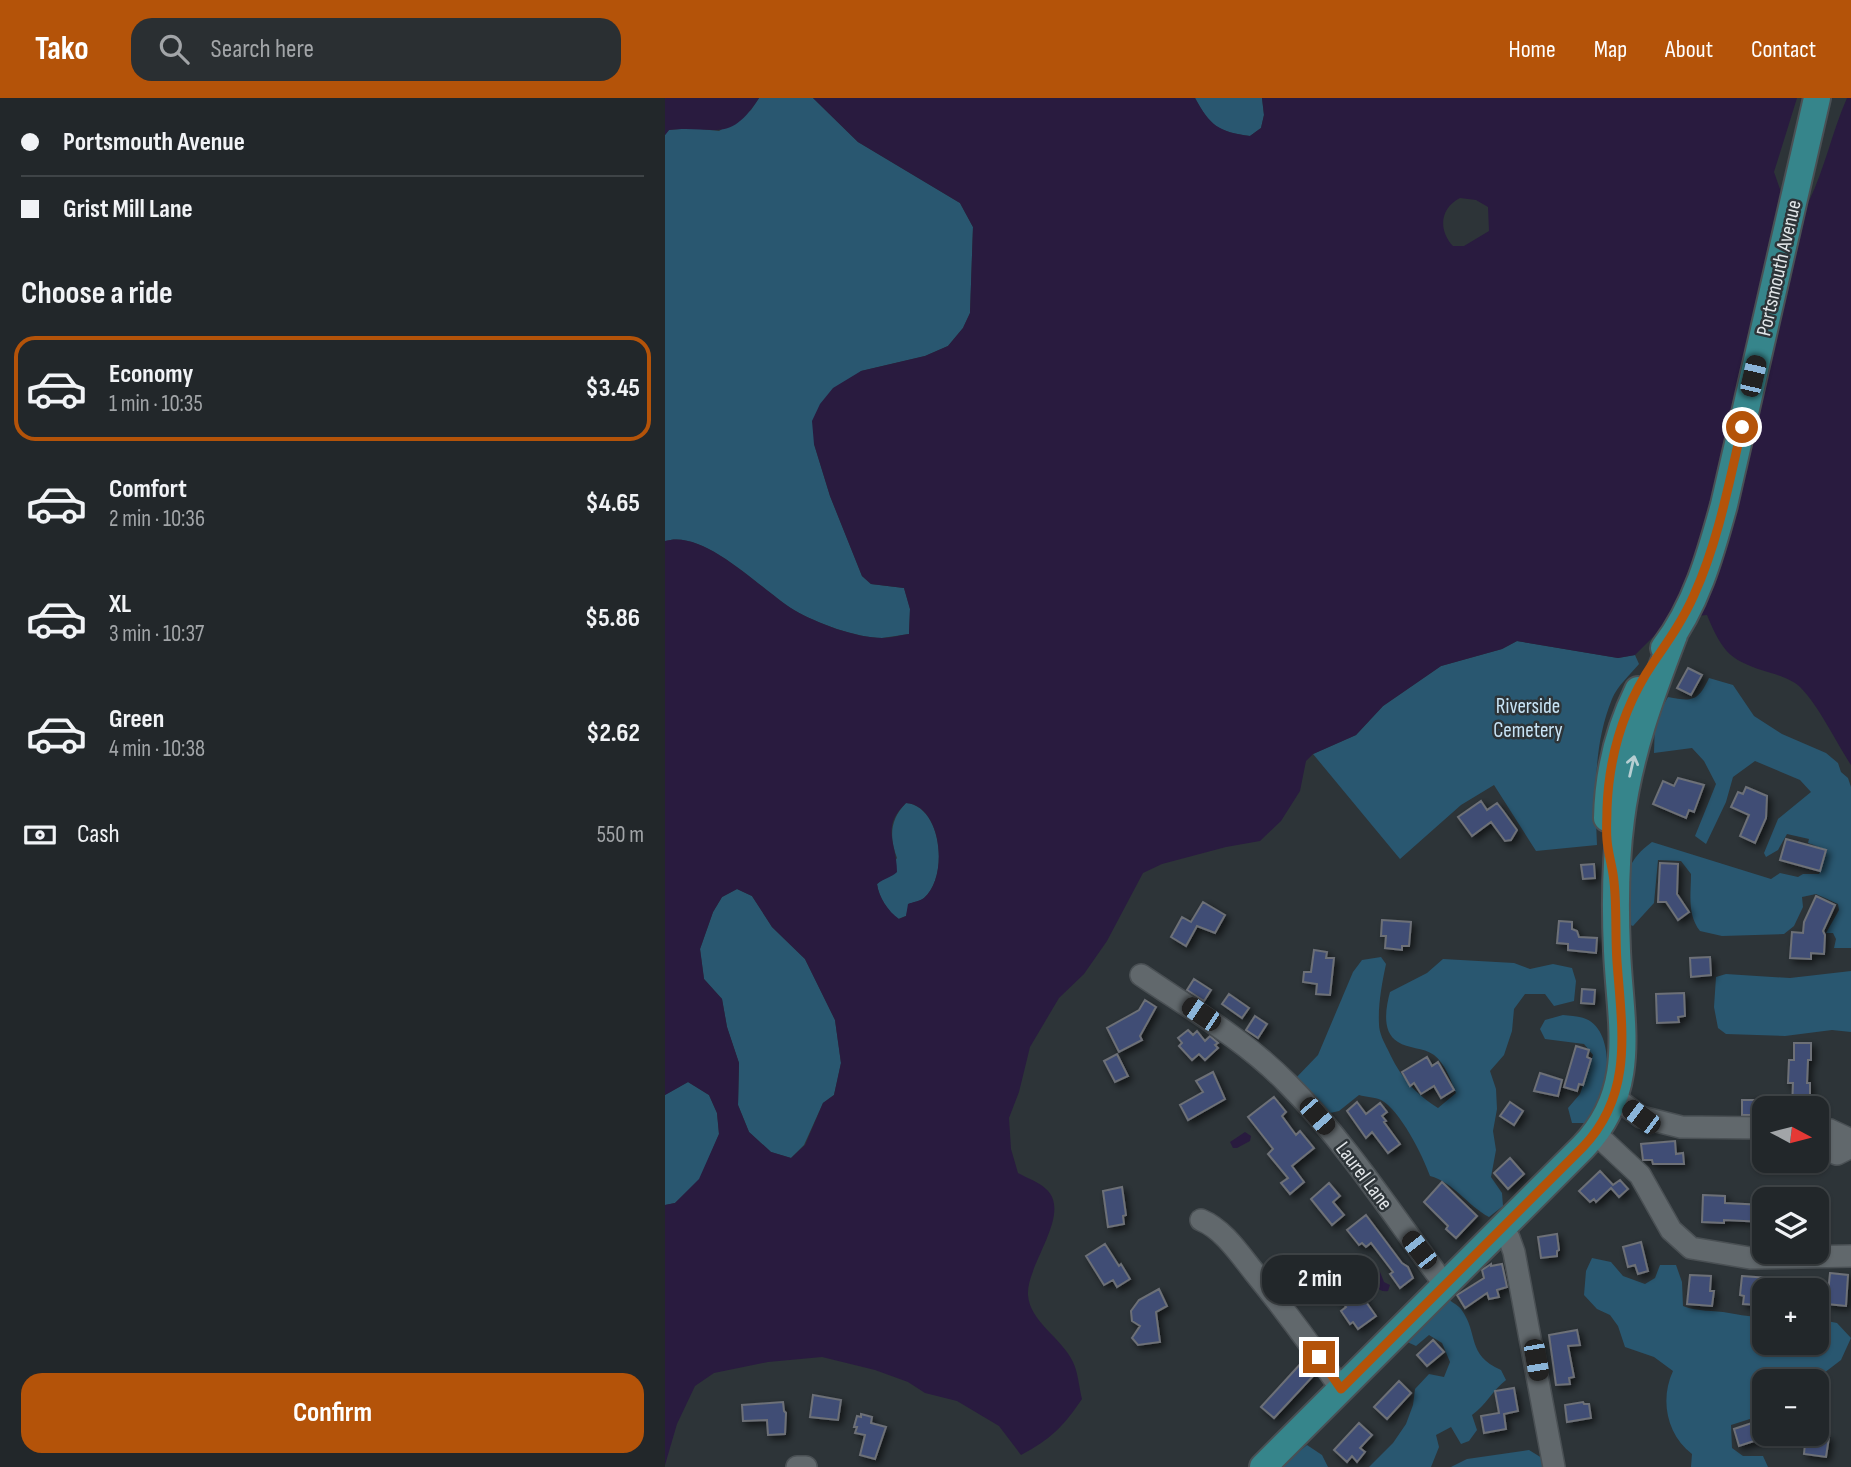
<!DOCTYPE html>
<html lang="en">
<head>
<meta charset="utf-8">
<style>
  body { margin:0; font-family:"Sofia Sans Condensed",sans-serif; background:#2a2f32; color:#f1f3f6; height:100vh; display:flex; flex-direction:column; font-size:26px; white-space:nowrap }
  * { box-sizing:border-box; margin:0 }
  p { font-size:23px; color:#a2a5a8 }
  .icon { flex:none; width:38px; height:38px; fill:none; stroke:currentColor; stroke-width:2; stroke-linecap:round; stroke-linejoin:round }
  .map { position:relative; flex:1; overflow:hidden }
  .details { display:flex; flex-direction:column; background:#22272a; width:665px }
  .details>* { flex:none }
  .guide { display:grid; align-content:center; height:154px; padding:0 21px; background:#22272a }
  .needle { width:46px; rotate:97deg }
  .buttons { position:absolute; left:1087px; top:998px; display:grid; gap:14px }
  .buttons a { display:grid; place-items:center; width:77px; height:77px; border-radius:14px; background:#22272a; box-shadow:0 2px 5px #0004,0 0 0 2px #3f4447; font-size:35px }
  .end { position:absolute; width:32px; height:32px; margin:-16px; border:9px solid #b45309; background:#fff; box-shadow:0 0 0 4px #fff }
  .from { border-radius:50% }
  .bubble { position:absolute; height:49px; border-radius:21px; background:#22272a; box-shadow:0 2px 5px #0004,0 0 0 2px #3f4447; font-size:23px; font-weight:700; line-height:49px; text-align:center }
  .car { position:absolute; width:21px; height:42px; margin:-21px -10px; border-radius:9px; box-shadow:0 0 5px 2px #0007; background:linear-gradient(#222 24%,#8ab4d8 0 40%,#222 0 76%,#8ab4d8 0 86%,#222 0) }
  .guide b { display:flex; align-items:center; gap:24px; height:66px; font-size:26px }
  .guide b+b { border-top:2px solid #3f4447 }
  .guide i { width:18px; height:18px; background:#f1f3f6 }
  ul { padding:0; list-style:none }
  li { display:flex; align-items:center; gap:21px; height:105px; margin:0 14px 10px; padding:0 7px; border:4px solid transparent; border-radius:21px }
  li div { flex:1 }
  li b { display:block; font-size:26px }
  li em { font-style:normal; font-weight:700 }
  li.active { border-color:#b45309 }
  li>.icon { width:63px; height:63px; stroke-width:1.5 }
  h2 { padding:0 21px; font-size:32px; line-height:84px }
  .pay { display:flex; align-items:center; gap:18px; height:77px; padding:0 21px; font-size:26px }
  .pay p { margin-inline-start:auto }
  .primary-button { display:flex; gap:14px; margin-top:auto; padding:14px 21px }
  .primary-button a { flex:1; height:80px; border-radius:21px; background:#b45309; color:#fff; font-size:28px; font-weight:700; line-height:80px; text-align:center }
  header { display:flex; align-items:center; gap:42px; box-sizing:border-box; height:98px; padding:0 35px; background:#b45309; color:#fff }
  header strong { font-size:33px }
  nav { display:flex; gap:38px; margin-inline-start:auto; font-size:24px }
  .search { width:490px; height:63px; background:#2a2f32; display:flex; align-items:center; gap:18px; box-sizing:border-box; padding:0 24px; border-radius:21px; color:#a2a5a8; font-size:26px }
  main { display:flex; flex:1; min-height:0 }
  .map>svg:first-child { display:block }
  .green { fill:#295770 }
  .water { fill:#291b3f; fill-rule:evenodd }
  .building { fill:#3f4e74; stroke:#6d7077; stroke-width:2; filter:url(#shadow) }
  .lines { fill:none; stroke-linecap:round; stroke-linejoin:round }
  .minor-casing { stroke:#4a5054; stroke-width:24 }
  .major-casing { stroke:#4a5054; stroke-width:30 }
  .minor { stroke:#61686c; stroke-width:21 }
  .major { stroke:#36858b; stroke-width:26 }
  .oneway { stroke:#b7ced2 }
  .route { stroke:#b45309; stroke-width:9 }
  .labels { text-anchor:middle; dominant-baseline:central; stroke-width:5; stroke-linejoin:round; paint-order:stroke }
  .street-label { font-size:21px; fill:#e2e6e9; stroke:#2d3438 }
  .park-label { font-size:21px; fill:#c8e4f6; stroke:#2d3438 }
</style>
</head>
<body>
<header>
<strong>Tako</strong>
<div class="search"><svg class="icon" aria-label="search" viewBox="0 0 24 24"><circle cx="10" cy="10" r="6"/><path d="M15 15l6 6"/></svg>Search here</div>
<nav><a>Home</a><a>Map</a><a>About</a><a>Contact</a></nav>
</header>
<main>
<section class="details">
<div class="guide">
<b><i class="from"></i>Portsmouth Avenue</b>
<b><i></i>Grist Mill Lane</b>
</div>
<h2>Choose a ride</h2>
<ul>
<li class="active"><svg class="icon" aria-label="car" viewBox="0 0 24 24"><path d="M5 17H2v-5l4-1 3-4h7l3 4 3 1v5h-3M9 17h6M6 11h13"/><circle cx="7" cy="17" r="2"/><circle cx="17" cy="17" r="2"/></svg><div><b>Economy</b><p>1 min · 10:35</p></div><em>$3.45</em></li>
<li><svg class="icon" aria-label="car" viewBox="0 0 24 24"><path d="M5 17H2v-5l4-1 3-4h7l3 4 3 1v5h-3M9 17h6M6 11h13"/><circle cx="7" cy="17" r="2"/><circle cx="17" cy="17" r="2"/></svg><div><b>Comfort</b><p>2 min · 10:36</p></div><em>$4.65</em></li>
<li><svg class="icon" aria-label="car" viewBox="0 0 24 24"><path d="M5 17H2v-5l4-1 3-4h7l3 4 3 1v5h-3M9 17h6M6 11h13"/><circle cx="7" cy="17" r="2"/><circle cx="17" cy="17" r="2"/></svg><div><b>XL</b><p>3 min · 10:37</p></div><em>$5.86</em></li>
<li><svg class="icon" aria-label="car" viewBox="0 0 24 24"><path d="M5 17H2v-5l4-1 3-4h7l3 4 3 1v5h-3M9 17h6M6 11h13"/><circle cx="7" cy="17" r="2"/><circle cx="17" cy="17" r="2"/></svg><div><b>Green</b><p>4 min · 10:38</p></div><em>$2.62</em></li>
</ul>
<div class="pay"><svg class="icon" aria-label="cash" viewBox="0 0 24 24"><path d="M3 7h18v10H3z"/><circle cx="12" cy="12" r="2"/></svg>Cash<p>550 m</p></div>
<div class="primary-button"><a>Confirm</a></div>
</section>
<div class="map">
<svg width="1186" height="1369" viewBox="0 0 1186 1369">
  <defs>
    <filter id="shadow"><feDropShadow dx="3.5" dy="3.5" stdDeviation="3.5" flood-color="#0009"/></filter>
  </defs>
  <rect width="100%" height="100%" fill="#2d3438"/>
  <path class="green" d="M94,0H148L193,44L295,105L308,129L305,215L298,230L283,248L260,258L196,273L149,346L165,398L197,478L206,486L239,490L245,511L244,536C235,537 226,539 217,540C192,540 151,525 129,512C95,491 40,431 0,443V37L4,32L26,30L54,33L86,12Z
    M530,0H597L599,17L596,30L585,38C553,34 545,28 530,0Z
    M852,543L953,560L970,557L974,566C966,576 952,588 947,601C928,648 930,697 932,747L871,753L829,687L796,707L735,761L648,656L691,637L718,608L776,568L837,551Z
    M1044,580L1068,587L1089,618L1117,636L1161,655L1173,665L1176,674L1183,680L1186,689V850H1169L1171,841L1168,835H1161L1174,812L1173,806L1151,796L1137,799L1138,809L1129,828L1119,836L1057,838L1035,833C1022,816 1026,797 1026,776L1016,763L993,762L989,805L968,828L961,825C961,789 954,768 987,744L1106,781L1115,775L1133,779L1138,776H1154L1162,752L1143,745L1144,741L1122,736L1113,752L1101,759L1099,755L1113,721L1146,694L1135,682L1090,663L1068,679L1061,704L1041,746L1030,738L1051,686L1039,663L1027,650L989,655L990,622L1003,599C1028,604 1033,603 1044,580Z
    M241,705C277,708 284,779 259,800C256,803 248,804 244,806L241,818L233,821C223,813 214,800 212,786L218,781L232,760C224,739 225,721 241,705Z
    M72,791L87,798L107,829L140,861L170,922L176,965L169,997L158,1005L139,1047L126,1060L106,1054L84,1034L73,1007L74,965L62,929L57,901L39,881L35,851L48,814L57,799Z
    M716,859L721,866C717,885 713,906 714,926C714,935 719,944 723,952C735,978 748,994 773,1010L791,995C786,983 780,965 769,957C758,949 743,951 733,944C716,934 721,909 725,894L762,875L778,861L849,865L865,871L888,866L907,870L911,883L909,903L889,908L880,896H860L849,911L847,933L839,957L825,973L831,991L832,1011L828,1033L831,1052L826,1079L837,1095L838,1108L824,1119C802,1107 788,1084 765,1078C758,1058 735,1012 716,1002C710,999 701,999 694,997L674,1013L656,1017L628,983L653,957L688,874L697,862Z
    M1186,873V934L1167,932L1120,938L1061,936L1053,930L1049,909L1051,879L1061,876L1125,880Z
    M898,917C905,918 914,918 921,921C948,932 945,985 935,1007C932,1013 927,1019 922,1025H907L903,1010L915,996L928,957L919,946L880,941L875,931L880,922Z
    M23,984L44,997L52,1015L54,1036L35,1081L10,1105L0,1107V997Z
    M927,1160L946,1164L958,1178L980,1186L990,1180L995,1167H1011L1017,1184L1018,1208C1033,1214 1048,1212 1064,1215C1076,1217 1086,1219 1099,1219V1244H1152V1221L1172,1225L1186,1240L1176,1262L1159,1275L1155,1295L1152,1298V1283H1099V1325L1088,1320L1066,1327L1067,1350L1078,1358H1098L1103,1369H1026L1027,1356C1001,1336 995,1301 1008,1273L989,1259L960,1249L953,1228L945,1217L932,1211L919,1197L921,1173Z
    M782,1200C786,1204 793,1207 796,1211C814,1235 801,1257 836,1272L841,1282C828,1292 821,1307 807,1317L812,1332L804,1343L796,1346L786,1329L771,1337L774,1349L766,1369H704L728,1345L741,1326L748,1307L750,1291L764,1276L779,1279L785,1264L777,1245L764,1237L751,1248L738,1242Z
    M642,1347L657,1357L663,1369H615Z
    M864,1352L877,1360L878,1369H786L802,1361Z"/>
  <path class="water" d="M0,0H94C64,47 50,27 4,32L0,37Z
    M148,0H530C545,27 553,34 585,38L596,30L599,17L597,0H1132L1109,74L1117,97L1144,103C1160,70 1167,34 1182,0H1186V667C1171,644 1154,608 1135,589C1128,582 1116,578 1106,575C1066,563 1058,556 1042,517L1002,521L992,535L970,557L953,560L852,543L837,551L776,568L718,608L691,637L648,656L641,663L635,693L616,723L595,743L561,749L497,766L478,775L442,843L419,876L394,900L365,949L354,994L344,1020L346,1051L353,1075C362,1080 374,1084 381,1091C408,1115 361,1167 363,1197C365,1224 397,1240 408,1264C413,1274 414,1289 417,1301C398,1329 386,1341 356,1357L334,1328L292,1303L260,1295L243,1284L210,1272L157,1259L103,1264L49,1275L30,1288L12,1326L0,1367V1107L10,1105L34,1081L54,1036L52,1015L44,997L23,984L0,997V443C40,431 95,491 129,512C151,525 191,540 217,540C226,540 235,537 244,536L245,511L239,490L206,486L197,478L165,398L149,346L147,323L155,306L168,290L196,273L260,258L283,248L298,230L305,215L308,129L295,105L193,44ZM795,100L811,102L823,109L824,133L799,148H788C773,132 775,110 795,100ZM241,705C277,707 284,779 259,800C255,803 248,804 243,806L241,818L234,821C223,813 214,800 212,786C219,780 226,780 232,774C232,745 215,730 241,705ZM72,791L87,798L107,829L140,861L170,922L176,965L169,997L158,1005L140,1047L126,1060L106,1054L84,1034L73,1007L74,965L62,929L57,901L39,881L35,851L48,814L57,799Z
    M580,1034L586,1038L585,1043L572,1050H568L565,1044Z
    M712,1172L715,1174L719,1184L725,1187L723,1193C714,1195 708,1186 707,1178Z"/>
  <path class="building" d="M1023,570L1037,577L1026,597L1012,590Z
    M1013,680L1039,687L1029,714L1024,712L1021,720L988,706L998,683L1009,688Z
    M1081,689L1102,698L1101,720L1090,745L1075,738L1084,717L1066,709L1073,694L1078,696Z
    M816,703L822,712L832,705L839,714L852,732L846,742L840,743L826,724L807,738L793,719Z
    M1121,741L1161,752L1155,773L1115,762Z
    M995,765L1013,766L1012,796L1024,814L1013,822L1001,804H993Z
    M929,766L930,780L918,781L916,767Z
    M1151,798L1170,807L1158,833L1160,837L1159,856L1146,855V861L1125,860L1127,834L1138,835L1139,824Z
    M538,804L560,817L550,835L532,828L521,848L506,839L517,819L526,824Z
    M717,822L746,824L744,848H737V852L720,850L721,838H716Z
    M894,823L907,824V831L912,833L914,839L932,840L931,855L903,852V846L892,845Z
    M649,852L662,854L661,860H669L665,897L651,896L652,886L638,884L639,874H646Z
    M1045,859L1046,877L1026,879L1025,860Z
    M529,881L546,892L539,903L522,892Z
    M917,891L930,892L929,906L916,905Z
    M1019,895L1020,918L1013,919L1014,924L992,925L991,896Z
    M564,896L584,910L577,920L557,906Z
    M480,902L491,909L475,938L477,942L454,954L442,930L474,912Z
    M590,918L602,926L593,940L581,932Z
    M523,932L528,937L532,933L540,943L545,938L553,945L550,947L553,950L540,962L534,956L527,962L514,948L517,945L513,940Z
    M1129,945H1146V962H1143L1142,985H1145V1010H1127L1128,985H1123L1124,962H1129Z
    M911,948L924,952L922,959L926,961L918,987L914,986L912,993L899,989Z
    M452,956L463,978L450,984L439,963Z
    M762,959L767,968L773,964L789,992L776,1000L769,988L756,996L749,985L745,988L737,974Z
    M548,974L560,1001L523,1022L515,1007L538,994L531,983Z
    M875,975L897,982L893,998L869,993Z
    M609,999L621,1014L617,1018L631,1037L635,1033L649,1050L627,1068L639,1084L625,1096L616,1085L623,1080L603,1056L608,1051L583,1019Z
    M1077,1002H1093V1017H1077Z
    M692,1004L701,1016L715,1005L722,1014L717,1018L721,1023L719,1024L735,1046L723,1055L707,1034L701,1040L682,1013Z
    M845,1004L858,1013L849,1027L835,1018Z
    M1010,1043L1011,1056L1018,1055L1019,1066H988L987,1062H978L976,1046Z
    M845,1060L859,1076L843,1091L829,1075Z
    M935,1073L948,1087L955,1082L963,1091L954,1099L946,1090L931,1104L929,1101L925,1104L914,1093Z
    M777,1084L812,1118L791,1140L781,1131L783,1128L759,1104Z
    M664,1085L675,1098L668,1104L679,1117L667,1127L646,1101Z
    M457,1089L461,1117L458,1118L459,1126L443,1129L438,1093Z
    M1038,1097L1060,1098V1105L1099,1107V1124L1059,1122V1125L1037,1124Z
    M701,1117L737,1165L743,1169L748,1180L735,1190L725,1176L728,1174L706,1145L701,1149L697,1145L694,1147L682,1132Z
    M892,1136L894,1152L892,1153V1158L876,1160L873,1139Z
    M976,1144L983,1173L973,1176L970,1167L963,1169L958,1149Z
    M440,1146L454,1168L456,1166L465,1181L452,1189L448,1182L439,1187L421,1158Z
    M826,1166V1168L837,1166L842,1189L832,1192L834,1199L824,1201L822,1195L800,1210L792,1197L819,1180L817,1172Z
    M1165,1175L1183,1177L1181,1208L1162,1206Z
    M1025,1177L1046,1178L1045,1193H1049L1047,1208L1022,1206Z
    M1077,1178L1142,1183L1141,1192H1098L1097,1199H1093L1092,1207L1078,1206L1079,1198L1075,1197Z
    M689,1187L711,1218L693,1231L688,1224L685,1226L676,1213L681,1209L673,1199Z
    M494,1191L502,1208L491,1214L495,1244L473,1247L467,1240L475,1228L467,1223L466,1213L474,1202Z
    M912,1232L915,1247L903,1248L909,1279L904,1280L905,1286L891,1287L884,1237Z
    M768,1242L779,1254L762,1268L752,1257Z
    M638,1263L650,1276L609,1320L596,1309Z
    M734,1283L746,1295L722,1321L709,1309Z
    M849,1290L853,1313L839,1316L841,1331L819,1335L816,1318L834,1315L830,1293Z
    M148,1297L176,1302L173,1322L145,1319Z
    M118,1304L119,1313L121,1315L120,1336L103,1337L102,1322L78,1323L77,1307Z
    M918,1304L919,1306H924L926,1320L902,1324L900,1307Z
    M196,1316L207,1319L206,1325L221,1329L210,1361L195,1357L200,1337L190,1335L192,1329H189L192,1318L196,1319Z
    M1090,1324L1095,1341L1074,1348L1069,1331Z
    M694,1325L707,1337L695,1350L700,1354L692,1364L687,1358L682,1364L669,1352Z
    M1141,1336L1164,1339L1161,1359L1139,1356Z"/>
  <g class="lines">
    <defs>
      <path id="minor" d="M476,877C526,911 580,942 622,985C682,1045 729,1119 780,1187
        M949,999L976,1019L1016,1029L1099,1030
        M1152,1031L1165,1032L1180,1039V1052L1172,1056L1162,1052L1152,1039
        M931,1036L975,1077L1006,1132L1026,1150L1085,1160L1186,1158
        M536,1122C558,1131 574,1155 589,1174C620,1212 648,1250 676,1291
        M835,1131L844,1140L849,1154L889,1369
        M132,1369H141"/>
      <path id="major" d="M999,550C1031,508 1045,458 1059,407L1152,0
        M942,720C943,673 953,633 973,592
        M598,1369L918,1049C974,991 955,925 952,853C950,808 950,766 956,721C964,657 986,597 1009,537"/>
    </defs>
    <use href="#minor" class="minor-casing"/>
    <use href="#major" class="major-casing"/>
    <use href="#minor" class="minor"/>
    <use href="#major" class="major"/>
  </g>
  <defs><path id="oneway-shaft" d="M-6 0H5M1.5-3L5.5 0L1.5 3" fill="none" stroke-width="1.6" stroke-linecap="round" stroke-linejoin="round" transform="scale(1.75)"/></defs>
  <use class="oneway" href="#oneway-shaft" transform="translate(967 668) rotate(-77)"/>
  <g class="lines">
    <path class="route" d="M654,1259L676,1291L918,1049C969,996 957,931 952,864C950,837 952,810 949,784C948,770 943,756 942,742C941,732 942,721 942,710C944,659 959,608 988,565C1003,543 1018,522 1029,497C1053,444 1064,385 1077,329"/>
  </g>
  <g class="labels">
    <g class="street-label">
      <text transform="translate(1114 170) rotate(-77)">Portsmouth Avenue</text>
      <text transform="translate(699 1078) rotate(53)">Laurel Lane</text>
    </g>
    <g class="park-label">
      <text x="863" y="608">Riverside<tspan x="863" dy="24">Cemetery</tspan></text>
    </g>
  </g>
</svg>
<div class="buttons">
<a><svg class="needle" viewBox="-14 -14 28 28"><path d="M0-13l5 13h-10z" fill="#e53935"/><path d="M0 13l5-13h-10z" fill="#a2a5a8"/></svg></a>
<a><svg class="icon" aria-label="layers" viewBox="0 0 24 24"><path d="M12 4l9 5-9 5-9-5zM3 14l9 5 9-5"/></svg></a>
<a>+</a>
<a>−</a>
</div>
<i class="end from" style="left:1077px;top:329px"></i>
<i class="end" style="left:654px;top:1259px"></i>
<div class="bubble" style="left:597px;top:1157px;width:116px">2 min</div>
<i class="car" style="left:1088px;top:278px;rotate:13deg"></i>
<i class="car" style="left:536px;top:916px;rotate:304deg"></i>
<i class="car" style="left:652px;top:1018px;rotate:139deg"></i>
<i class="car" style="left:976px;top:1019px;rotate:307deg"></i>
<i class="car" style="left:754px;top:1152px;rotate:322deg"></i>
<i class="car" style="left:871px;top:1262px;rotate:170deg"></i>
</div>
</main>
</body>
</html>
